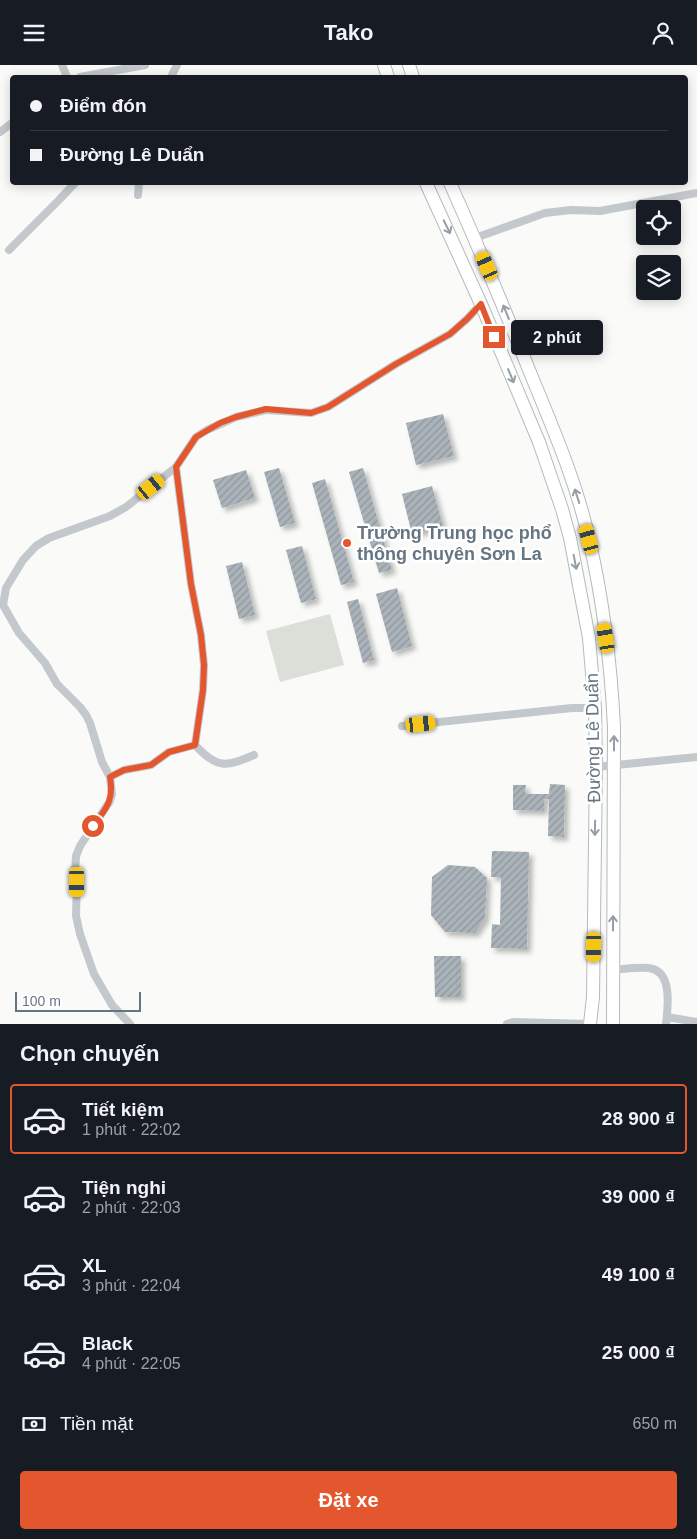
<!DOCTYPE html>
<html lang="vi">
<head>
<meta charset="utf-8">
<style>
  body { margin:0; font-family:Helvetica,sans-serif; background:#20242c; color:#f1f3f6; height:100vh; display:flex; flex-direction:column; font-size:19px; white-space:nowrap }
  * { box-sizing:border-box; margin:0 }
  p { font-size:16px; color:#9ea1a6 }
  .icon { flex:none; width:28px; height:28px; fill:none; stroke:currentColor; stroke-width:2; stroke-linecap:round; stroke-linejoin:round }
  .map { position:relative; height:959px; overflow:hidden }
  .side { display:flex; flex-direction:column; background:#171b24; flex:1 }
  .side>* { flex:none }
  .guide { position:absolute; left:10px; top:10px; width:678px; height:110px; border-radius:5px; box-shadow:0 2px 12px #0003; display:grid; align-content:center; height:110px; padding:0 20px; background:#171b24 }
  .fabs { position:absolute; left:636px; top:135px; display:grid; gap:10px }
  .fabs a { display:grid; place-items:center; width:45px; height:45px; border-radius:5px; background:#171b24; box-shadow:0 2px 12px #0003; font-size:25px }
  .scale { position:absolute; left:15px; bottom:12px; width:126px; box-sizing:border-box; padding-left:5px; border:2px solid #657683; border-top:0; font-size:14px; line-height:18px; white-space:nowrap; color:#657683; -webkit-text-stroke:4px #fff; paint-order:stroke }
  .end { position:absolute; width:22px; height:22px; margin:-11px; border:6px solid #e4572e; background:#fff; box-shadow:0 0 0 2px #fff }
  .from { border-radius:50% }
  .bubble { position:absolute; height:35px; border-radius:5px; background:#171b24; box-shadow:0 2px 12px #0003; font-size:16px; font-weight:700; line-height:35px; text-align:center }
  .car { position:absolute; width:15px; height:30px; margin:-15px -8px; border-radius:6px; box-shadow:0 0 4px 1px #0007; background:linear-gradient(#f5c518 24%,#345 0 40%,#f5c518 0 76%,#345 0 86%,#f5c518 0) }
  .guide b { display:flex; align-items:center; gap:18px; height:48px; font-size:19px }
  .guide b+b { border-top:1px solid #363941 }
  .guide i { width:12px; height:12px; background:#f1f3f6 }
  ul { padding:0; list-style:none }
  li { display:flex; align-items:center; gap:15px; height:70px; margin:0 10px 8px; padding:0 10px; border:2px solid transparent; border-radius:5px }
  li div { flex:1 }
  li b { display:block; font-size:19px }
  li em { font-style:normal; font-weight:700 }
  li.active { border-color:#e4572e }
  li>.icon { width:45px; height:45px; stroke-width:1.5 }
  h2 { padding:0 20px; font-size:22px; line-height:60px }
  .pay { display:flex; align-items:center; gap:12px; height:55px; padding:0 20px; font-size:19px }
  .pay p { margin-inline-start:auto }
  .button { display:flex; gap:10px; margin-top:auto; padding:10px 20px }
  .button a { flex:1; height:58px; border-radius:5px; background:#e4572e; color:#fff; font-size:20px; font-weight:700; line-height:58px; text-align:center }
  header { display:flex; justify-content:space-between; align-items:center; height:65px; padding:0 20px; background:#171b24; font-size:22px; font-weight:700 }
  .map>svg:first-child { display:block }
  .park { fill:#dadfd7 }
  .building { fill:url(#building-hatch); filter:url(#shadow) }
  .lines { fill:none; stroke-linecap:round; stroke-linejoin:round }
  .primary-casing { stroke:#b5babe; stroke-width:14 }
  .minor { stroke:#c3c8cc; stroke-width:8 }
  .primary { stroke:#fff; stroke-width:12 }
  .oneway { stroke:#939fa8 }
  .route { stroke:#e4572e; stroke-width:6 }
  .poi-dot { fill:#e4572e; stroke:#fff; stroke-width:2 }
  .labels { text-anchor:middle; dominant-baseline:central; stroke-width:5; stroke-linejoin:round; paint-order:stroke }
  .poi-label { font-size:18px; font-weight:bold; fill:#657683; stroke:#fff; text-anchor:start }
  .street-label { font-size:18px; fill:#657683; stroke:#fff }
</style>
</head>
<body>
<header><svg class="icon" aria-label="menu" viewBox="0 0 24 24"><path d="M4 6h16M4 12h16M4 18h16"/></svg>Tako<svg class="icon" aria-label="person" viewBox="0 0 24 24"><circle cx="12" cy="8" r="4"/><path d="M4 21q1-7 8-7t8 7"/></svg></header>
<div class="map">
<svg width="697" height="959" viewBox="0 0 697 959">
  <defs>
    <pattern id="building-hatch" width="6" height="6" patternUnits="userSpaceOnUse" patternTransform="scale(1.25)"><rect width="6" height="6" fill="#aab3b9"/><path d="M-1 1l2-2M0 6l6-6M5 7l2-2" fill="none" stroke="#8e969c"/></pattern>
    <filter id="shadow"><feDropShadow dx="4" dy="4" stdDeviation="2.5" flood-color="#0004"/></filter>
  </defs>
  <rect width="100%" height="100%" fill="#fafaf8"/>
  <path class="park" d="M330,549L344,600L280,617L266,566Z"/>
  <path class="building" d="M443,349L454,391L416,400L406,358Z
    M279,403L295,458L280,462L264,407Z
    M363,403L392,505L379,508L349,407Z
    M246,405L255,433L222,443L213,415Z
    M325,414L354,517L341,520L312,418Z
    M432,421L443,461L412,469L402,429Z
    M302,481L316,534L301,538L286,485Z
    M242,497L255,550L239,554L226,501Z
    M397,523L412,581L392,587L376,529Z
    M358,534L374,595L363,598L347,537Z
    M550,719L565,720L564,772L548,771L549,734H544V746L513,745V720H526L525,729H549Z
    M492,786L529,787L527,884L491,883L492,859L500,860L501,812H491Z
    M448,800L475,802L487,813L485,853L475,868L445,867L431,850L432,812Z
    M434,891H461V932H435Z"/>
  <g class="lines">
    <defs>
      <path id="primary" d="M384,0L388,12
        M409,0L413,12
        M426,118L481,239L539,377L562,444L570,473L589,573L595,643L596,702L593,932L590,959
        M450,118C479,183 507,250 534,317C555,368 577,420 589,474C603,535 611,599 614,662L613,959"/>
    </defs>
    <use href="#primary" class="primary-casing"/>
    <path class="minor" d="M62,0L67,12
      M80,12L145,0
      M171,12L177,0
      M0,67L12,58
      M138,130L139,118
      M475,173L545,148L571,145L600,146L697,128
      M9,185L58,136L75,118
      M176,402L191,519L201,570L204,600L203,625L195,680
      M402,661L572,643H595
      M195,680C217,704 226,702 254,690
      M596,702L697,692
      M110,712L124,705L151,700L169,687L195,680
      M613,905C624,904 637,902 648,903C673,905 668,941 666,959
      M667,952L697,957
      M130,959L112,940L94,909L80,869L76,851L77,817L75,807L76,791L80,781L110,736L112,729L110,712L102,697L90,658L86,650L80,642L57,619L45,598L19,568L3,540L6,523L23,495L36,481L49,473L110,451L126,442L176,402L196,372L207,365L236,352L266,345L311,348L328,342L396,299L450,269L467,254L481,239
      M507,959L513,957L590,959"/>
    <use href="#primary" class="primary"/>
  </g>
  <defs><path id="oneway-shaft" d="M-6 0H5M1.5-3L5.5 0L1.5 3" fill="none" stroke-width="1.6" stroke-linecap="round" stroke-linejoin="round" transform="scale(1.25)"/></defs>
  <g class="oneway">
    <use href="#oneway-shaft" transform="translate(447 162) rotate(64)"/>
    <use href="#oneway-shaft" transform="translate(506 247) rotate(-112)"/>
    <use href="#oneway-shaft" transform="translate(511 311) rotate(67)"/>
    <use href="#oneway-shaft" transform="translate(577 431) rotate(-108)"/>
    <use href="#oneway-shaft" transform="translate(575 497) rotate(79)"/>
    <use href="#oneway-shaft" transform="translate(614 678) rotate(-90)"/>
    <use href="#oneway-shaft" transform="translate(595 763) rotate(91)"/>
    <use href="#oneway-shaft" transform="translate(613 858) rotate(-90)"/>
  </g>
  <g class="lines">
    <path class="route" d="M93,761C107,743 114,735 110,712L124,705L151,700L169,687L195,680L203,625L204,600L201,570L191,519L176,402L196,372L220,358L236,352L266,344L311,348L328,342L396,299L450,269L467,254L481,239L494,272"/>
  </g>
  <circle class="poi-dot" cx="347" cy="478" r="5"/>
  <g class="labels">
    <g class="poi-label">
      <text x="357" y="468">Trường Trung học phổ<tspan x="357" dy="21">thông chuyên Sơn La</tspan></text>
    </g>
    <g class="street-label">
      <text transform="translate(593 673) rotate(-91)">Đường Lê Duẩn</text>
    </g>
  </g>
</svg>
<div class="fabs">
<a><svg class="icon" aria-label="locate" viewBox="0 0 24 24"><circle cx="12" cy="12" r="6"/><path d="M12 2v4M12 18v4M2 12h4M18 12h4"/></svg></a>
<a><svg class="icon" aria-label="layers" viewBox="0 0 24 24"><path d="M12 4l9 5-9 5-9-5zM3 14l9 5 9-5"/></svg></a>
</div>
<div class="scale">100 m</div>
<i class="end from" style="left:93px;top:761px"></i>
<i class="end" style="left:494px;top:272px"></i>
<div class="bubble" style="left:511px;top:255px;width:92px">2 phút</div>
<i class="car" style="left:487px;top:201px;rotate:336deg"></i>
<i class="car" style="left:151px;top:422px;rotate:51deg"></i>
<i class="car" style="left:589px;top:474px;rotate:345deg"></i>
<i class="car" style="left:606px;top:573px;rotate:351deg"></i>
<i class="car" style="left:421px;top:659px;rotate:84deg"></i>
<i class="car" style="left:77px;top:817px;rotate:180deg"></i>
<i class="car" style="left:594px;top:882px;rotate:181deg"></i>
<div class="guide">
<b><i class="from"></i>Điểm đón</b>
<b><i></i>Đường Lê Duẩn</b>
</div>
</div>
<section class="side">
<h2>Chọn chuyến</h2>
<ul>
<li class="active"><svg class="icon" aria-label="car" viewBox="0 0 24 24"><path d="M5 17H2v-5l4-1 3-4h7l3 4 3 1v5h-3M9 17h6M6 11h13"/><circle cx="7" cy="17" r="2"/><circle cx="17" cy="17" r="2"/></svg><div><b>Tiết kiệm</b><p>1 phút · 22:02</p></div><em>28 900 ₫</em></li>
<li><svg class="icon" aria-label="car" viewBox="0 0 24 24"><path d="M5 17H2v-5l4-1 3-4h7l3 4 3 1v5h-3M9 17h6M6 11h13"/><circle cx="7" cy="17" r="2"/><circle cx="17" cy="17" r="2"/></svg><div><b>Tiện nghi</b><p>2 phút · 22:03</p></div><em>39 000 ₫</em></li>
<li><svg class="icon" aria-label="car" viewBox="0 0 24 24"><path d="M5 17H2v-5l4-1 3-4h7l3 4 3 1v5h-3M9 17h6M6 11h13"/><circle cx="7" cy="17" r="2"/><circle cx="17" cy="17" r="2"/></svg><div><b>XL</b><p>3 phút · 22:04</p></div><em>49 100 ₫</em></li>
<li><svg class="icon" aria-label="car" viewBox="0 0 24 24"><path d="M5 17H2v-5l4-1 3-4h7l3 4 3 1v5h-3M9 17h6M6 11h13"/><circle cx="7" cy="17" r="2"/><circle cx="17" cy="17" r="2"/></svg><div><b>Black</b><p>4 phút · 22:05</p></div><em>25 000 ₫</em></li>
</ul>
<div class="pay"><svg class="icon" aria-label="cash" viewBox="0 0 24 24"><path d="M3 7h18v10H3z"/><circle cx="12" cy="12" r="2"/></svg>Tiền mặt<p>650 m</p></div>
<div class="button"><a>Đặt xe</a></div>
</section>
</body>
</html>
